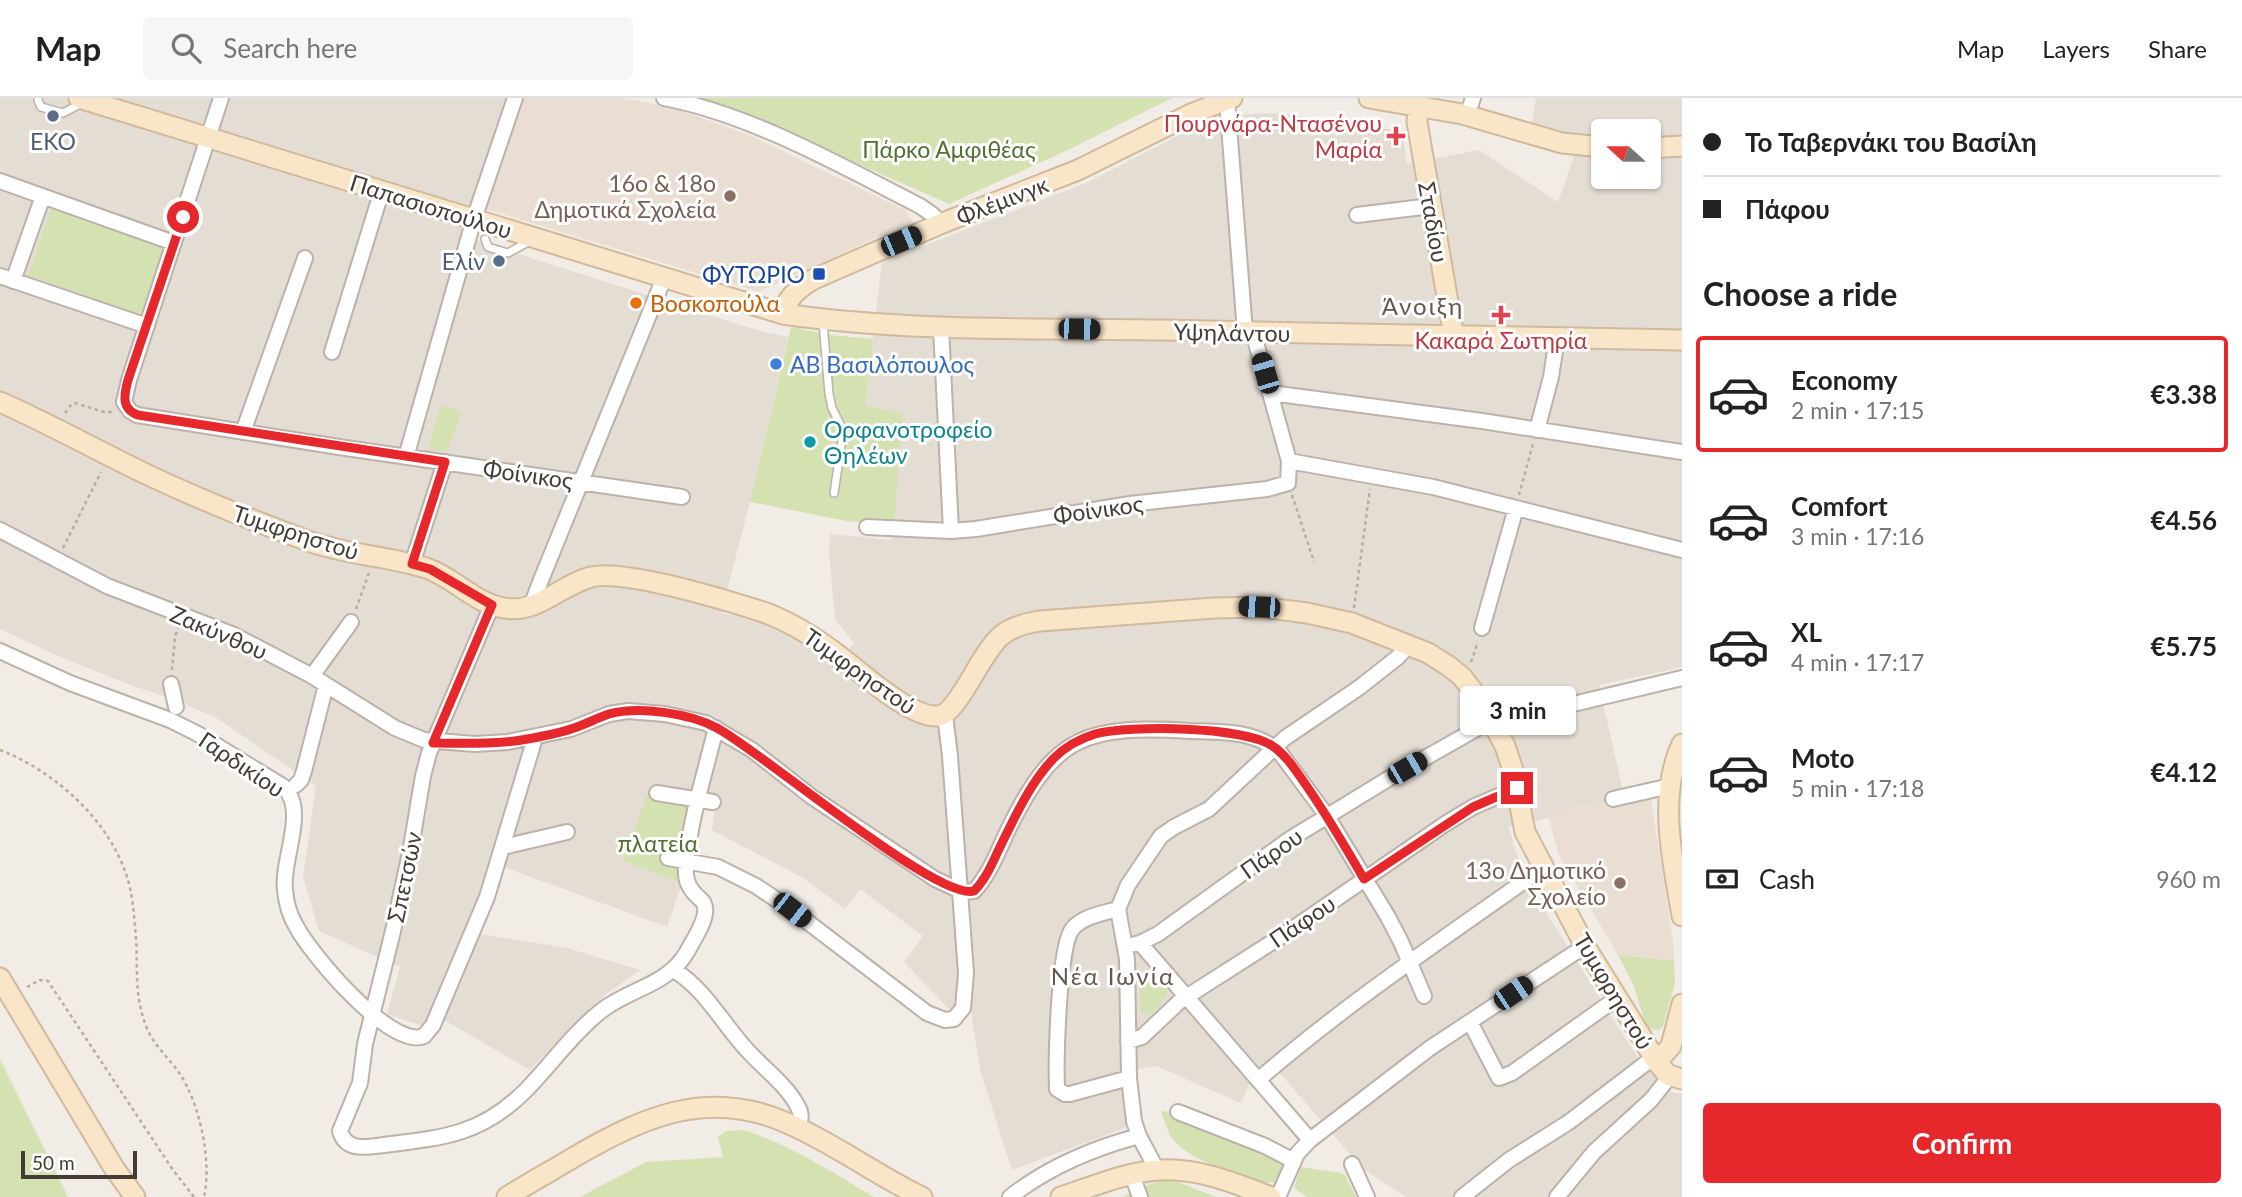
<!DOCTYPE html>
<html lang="en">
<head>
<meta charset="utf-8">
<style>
  body { margin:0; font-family:Lato,sans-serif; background:#f6f6f6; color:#222; height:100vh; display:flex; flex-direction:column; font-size:26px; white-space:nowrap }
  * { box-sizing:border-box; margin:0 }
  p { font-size:23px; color:#767676 }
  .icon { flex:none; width:38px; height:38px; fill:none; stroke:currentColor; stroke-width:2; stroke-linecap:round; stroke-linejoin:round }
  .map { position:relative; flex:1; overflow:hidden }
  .details { display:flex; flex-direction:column; background:#fff; width:560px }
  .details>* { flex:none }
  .banner { display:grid; align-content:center; height:154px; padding:0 21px; background:#fff }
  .needle { width:46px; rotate:291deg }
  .controls { position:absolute; left:1591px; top:21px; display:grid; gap:14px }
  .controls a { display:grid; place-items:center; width:70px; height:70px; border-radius:7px; background:#fff; box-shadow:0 2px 5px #0004; font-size:35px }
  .scale { position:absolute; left:21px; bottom:18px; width:116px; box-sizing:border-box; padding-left:7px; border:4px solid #433c36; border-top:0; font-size:19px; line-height:24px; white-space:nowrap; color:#433c36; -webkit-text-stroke:5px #fff; paint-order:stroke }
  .end { position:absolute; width:32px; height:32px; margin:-16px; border:9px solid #e6282c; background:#fff; box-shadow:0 0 0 4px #fff }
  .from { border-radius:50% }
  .bubble { position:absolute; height:49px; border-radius:7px; background:#fff; box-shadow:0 2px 5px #0004; font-size:23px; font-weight:700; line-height:49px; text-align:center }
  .car { position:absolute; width:21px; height:42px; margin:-21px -10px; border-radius:9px; box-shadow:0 0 5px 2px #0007; background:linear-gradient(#222 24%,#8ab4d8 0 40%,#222 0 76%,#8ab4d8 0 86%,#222 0) }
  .banner b { display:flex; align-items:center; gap:24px; height:66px; font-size:26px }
  .banner b+b { border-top:2px solid #e0e0e0 }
  .banner i { width:18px; height:18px; background:#222 }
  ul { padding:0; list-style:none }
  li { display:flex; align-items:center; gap:21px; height:116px; margin:0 14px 10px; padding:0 7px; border:4px solid transparent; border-radius:7px }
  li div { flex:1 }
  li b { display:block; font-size:26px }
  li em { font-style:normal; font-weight:700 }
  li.on { border-color:#e6282c }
  li>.icon { width:63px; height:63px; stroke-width:1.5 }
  h2 { padding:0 21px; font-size:32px; line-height:84px }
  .pay { display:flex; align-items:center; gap:18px; height:77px; padding:0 21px; font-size:26px }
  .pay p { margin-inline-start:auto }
  .cta { display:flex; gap:14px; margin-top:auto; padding:14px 21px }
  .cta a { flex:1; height:80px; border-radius:7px; background:#e6282c; color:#fff; font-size:28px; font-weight:700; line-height:80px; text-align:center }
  header { display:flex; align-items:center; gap:42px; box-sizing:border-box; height:98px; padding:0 35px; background:#fff; border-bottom:2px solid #e0e0e0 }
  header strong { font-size:33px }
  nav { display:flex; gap:38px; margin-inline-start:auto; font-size:24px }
  .search { width:490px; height:63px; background:#f6f6f6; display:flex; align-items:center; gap:18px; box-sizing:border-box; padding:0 24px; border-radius:7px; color:#767676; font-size:26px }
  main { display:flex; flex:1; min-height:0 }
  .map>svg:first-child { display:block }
  .residential { fill:#e4ddd4; fill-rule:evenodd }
  .education { fill:#e9ded1 }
  .green { fill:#d4e2b2 }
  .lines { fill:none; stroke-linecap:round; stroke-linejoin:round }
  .lane-casing { stroke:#bcb2a9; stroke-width:10 }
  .street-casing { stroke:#bcb2a9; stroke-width:18 }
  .secondary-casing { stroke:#d0b99c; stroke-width:23 }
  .path { stroke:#bcab9c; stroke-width:2.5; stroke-dasharray:3.5 3.5; stroke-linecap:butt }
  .lane { stroke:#fff; stroke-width:7 }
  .street { stroke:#fff; stroke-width:14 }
  .secondary { stroke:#f9e5c8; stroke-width:19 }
  .route { stroke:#e6282c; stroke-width:9 }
  .service-dot { fill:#5c6f8a; stroke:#fff; stroke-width:2.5 }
  .health-dot { fill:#e0444e; stroke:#fff; stroke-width:2.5 }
  .education-dot { fill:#8d6e63; stroke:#fff; stroke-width:2.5 }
  .transit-dot { fill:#1a4fb4; stroke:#fff; stroke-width:2.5 }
  .food-dot { fill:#e8710a; stroke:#fff; stroke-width:2.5 }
  .shop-dot { fill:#3f7fe0; stroke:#fff; stroke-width:2.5 }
  .culture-dot { fill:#0f9aa8; stroke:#fff; stroke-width:2.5 }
  .labels { text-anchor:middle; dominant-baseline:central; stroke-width:6; stroke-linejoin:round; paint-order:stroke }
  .health-label { font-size:23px; fill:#be3a42; stroke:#fff; text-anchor:end }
  .service-label { font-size:23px; fill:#4e5e75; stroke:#fff }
  .park-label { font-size:23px; fill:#526f2f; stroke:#fff }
  .education-label { font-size:23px; fill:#785e54; stroke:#fff; text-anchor:end }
  .street-label { font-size:23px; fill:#433c36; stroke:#fff }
  .transit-label { font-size:23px; fill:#164399; stroke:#fff; text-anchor:end }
  .food-label { font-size:23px; fill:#c56008; stroke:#fff; text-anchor:start }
  .shop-label { font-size:23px; fill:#366cbe; stroke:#fff; text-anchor:start }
  .culture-label { font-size:23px; fill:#0d838f; stroke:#fff; text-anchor:start }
  .neighbourhood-label { font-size:24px; letter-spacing:2px; fill:#65584e; stroke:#fff }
</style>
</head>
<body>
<header>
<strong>Map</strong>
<div class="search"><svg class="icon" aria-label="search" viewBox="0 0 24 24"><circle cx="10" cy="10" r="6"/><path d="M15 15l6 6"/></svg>Search here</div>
<nav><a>Map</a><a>Layers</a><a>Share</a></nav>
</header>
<main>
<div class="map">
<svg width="1682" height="1099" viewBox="0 0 1682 1099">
  <rect width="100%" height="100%" fill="#f1ece6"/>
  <path class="residential" d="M0,0H508L462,138L760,233L788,239L750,404L721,515L756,522L785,534L836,569L854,545L835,521L829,454L830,436L892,442L903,316L865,308L882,164L1086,85L1201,26L1225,19L1248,16L1279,15L1402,33L1407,66L1479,52L1558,104L1581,38L1562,33L1531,31L1536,0H1682V569L1599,587L1623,693L1605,698L1606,705L1561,713L1549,720L1509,729L1515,752L1535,797L1634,954L1664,991L1674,995H1682V1099H1406L1362,1070L1271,965L1251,982L1241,1005L1156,968L1122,974L1130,1028L1012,1072L980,972L971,914L949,911L904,864L923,838L860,791L845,811L803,780L712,732L717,699L651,688L623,763L682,785L667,829L493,765L467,834L567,850L640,872L606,896L530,972L434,916L423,928L387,916L400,869L319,833L303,779L316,688L215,619L170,600L136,589L60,559L0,531ZM1603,33H1648V79H1603Z"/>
  <path class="education" d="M522,0H622L668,8L749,37L905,112L912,123L759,194L486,111Z
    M1651,701L1674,850V863L1618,857L1558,755L1549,720L1561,713L1606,705L1608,711Z"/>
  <path class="green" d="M693,0H1172L1068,52L949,106L761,23Z
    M52,109L165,149L141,217L28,177Z
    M791,229L831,237L873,241L865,308L903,315L894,428L847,423L750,404Z
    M441,307L462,314L447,353L428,351Z
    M647,697L694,706L682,785L623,763Z
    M1618,857L1674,863L1675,885L1663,928L1659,932L1651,931L1646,927L1633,886Z
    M1151,871L1168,894L1153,916L1140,913L1139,878Z
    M0,961L68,1099H0Z
    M1165,1013L1209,1034L1284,1065L1285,1067L1278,1085C1272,1084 1267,1085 1262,1084C1237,1076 1192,1063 1175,1044C1168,1037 1165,1023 1161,1014Z
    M743,1032C785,1044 836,1076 874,1099H580L646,1064L723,1059L718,1039L726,1033Z
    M1301,1069L1341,1075L1345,1077L1356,1099H1307L1294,1090Z
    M1162,1083L1178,1084L1216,1099H1123L1150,1086Z"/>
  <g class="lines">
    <defs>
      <path id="lane" d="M38,2L41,9L63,15L82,5
        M485,141L488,149L508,155L530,143
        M823,224L829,296L832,310L841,328L842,342L834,395"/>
      <path id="street" d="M221,0L129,282L124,304L130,313L137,317L339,349L682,399
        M664,0C750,16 842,68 920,108L933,117L940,126
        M1227,2L1245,234
        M1467,18L1473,0
        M0,83L174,145
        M1357,117L1431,108
        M0,178L147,228
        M13,183L43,98
        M941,229L951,433
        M332,254L382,92
        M1271,295L1482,323L1682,354
        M1537,332L1551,279L1557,240
        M243,334L305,160
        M406,359L474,121L515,0
        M1289,363L1433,389L1682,452
        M867,429L951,433L976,431L1130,406L1267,391L1288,385L1289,363L1253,234
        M0,432L107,488L234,537L312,578L395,630L424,642L475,646L508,644L571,631L609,616L628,613L665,616L706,625L752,652L812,699L935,781L963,794L974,793C990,776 998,753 1008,732C1055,636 1086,627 1190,633C1221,634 1258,632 1281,656L1327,718L1388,819L1401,844L1424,898
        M412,466L445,364
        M492,507L429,655L423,678L410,755L393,833L365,946L360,985L340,1033C346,1054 367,1049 384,1047C441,1040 481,1037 524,994C550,968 572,936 601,913C630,890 667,888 687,854C693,842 710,819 704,806C703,803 699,800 697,798C686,787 685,779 686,764C691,719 705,674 716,630
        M534,508L533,503L541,482L664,180
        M1482,530L1516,410
        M0,553L70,585L170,622L198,636L284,689C308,713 281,762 285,792C286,804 290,818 296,828C310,855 391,952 424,938L433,927L487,799L535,640
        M312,578L351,524
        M171,586L176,609
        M1527,617L1682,580
        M296,687L301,682L304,673L326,587
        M657,695L713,704
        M1613,701L1670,688
        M503,749L567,734
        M668,760L718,769L756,788L792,812L927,915L945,922L954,921L963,910L966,875L950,658L945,617
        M1118,811C1104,815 1084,818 1073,830C1058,846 1056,965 1057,991L1065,996H1070L1129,980
        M1140,845L1310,1042
        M1126,848L1140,845L1158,836L1290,741L1388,681L1478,630L1493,624
        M674,872C706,892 722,925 747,952C763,970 787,987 798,1009C802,1016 801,1022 798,1030
        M1470,924L1499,980L1512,975L1617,900
        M1128,943L1142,939L1180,903L1288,834L1445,726L1473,709L1517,690
        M1258,982C1347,905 1447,838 1543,770
        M1178,1014L1265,1048L1294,1063
        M1352,1066L1367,1099
        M1157,1072L1139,1038L1134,1023L1129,980L1127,861L1118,811L1128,787L1161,738L1174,729L1209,711L1285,640L1360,589L1398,559L1409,547
        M1132,1077L1140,1099
        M1010,1099C1047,1070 1094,1050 1139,1038
        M1278,1099L1297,1056L1310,1042L1430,950L1585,848
        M1462,1099L1509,1062L1569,1024L1654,959
        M1557,1099L1594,1054L1651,1002L1670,978"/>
      <path id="secondary" d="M79,0L783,216C908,234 1036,230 1163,232C1336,235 1509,240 1682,242
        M1369,0L1462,16L1562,45L1603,49
        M1418,8L1417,24L1454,239
        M1648,50L1682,48
        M783,216C787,199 799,189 814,181L940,126L1078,72L1191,16L1232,0
        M0,304C50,326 98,353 148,377C201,402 256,424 311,444C349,457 388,458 426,470C454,479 475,506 504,510C538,516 560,487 591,479C623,471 722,501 757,512C783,520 808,535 830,551C856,569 908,620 938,618C958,617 981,553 1002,537C1013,528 1027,525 1040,523L1214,510L1260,509L1307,515L1352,525L1428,555L1450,569L1462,579L1483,606L1505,648L1513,672L1525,734L1585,848L1657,964L1668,977L1682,981
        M1682,646C1657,699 1673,764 1682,818
        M0,880L114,1070L135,1099
        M1657,964L1671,948L1682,906
        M507,1099C530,1084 553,1072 576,1058C645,1018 709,990 787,1025C834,1045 876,1077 922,1099
        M1061,1099C1091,1089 1129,1073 1161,1072C1199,1070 1237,1086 1271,1099"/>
    </defs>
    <use href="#lane" class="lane-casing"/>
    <use href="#street" class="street-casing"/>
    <use href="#secondary" class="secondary-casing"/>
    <path class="path" d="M65,315L70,308L75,305L104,314H115
      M1292,397L1314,464
      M1519,397L1533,346
      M63,450L101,374
      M1354,510L1370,391
      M356,511L369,475
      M1471,564L1478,544
      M172,572L175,539L178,530
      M0,652C54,673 107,720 126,776C133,796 134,818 136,839C138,871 134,897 146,928C153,947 169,960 180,976C200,1007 212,1063 204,1099
      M27,889L40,882L48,883L173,1072L194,1099"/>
    <use href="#lane" class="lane"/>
    <use href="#street" class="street"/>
    <use href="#secondary" class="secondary"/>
  </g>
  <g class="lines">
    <path class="route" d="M183,119L128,282C124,297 121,311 138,317L445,364L412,466L430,471L492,507L433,645C467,645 499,647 533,640C547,637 561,635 574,630C586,626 597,620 609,616C639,608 689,615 717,630C762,654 937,803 974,793C987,780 993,763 1001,747C1016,717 1030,685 1054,660C1065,649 1079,641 1095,636C1128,627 1246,628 1274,649C1288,659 1298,676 1308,690C1328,719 1346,750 1364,781L1473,709L1517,690"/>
  </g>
  <g class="service-dot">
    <circle cx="53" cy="18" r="7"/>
    <circle cx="499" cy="163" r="7"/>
  </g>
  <g class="health-dot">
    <path d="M1392.5 27.5h7v7h7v7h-7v7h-7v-7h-7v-7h7z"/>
    <path d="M1497.5 206.5h7v7h7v7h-7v7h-7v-7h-7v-7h7z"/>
  </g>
  <g class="education-dot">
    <circle cx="730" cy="98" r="7"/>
    <circle cx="1620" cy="785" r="7"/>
  </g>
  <rect class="transit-dot" x="812" y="169" width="14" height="14" rx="3.5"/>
  <circle class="food-dot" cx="636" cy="205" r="7"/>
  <circle class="shop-dot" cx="776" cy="266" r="7"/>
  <circle class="culture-dot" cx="810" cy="344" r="7"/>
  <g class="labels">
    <g class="health-label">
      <text x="1382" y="25">Πουρνάρα-Ντασένου<tspan x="1382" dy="26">Μαρία</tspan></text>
      <text x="1501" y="242" text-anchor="middle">Κακαρά Σωτηρία</text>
    </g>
    <g class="service-label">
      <text x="53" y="43">ΕΚΟ</text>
      <text x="485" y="163" text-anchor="end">Ελίν</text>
    </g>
    <g class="park-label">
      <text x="949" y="51">Πάρκο Αμφιθέας</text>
      <text x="658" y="745">πλατεία</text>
    </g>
    <g class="education-label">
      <text x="716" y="85">16ο &amp; 18ο<tspan x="716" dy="26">Δημοτικά Σχολεία</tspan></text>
      <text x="1606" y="772">13ο Δημοτικό<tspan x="1606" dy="26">Σχολείο</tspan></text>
    </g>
    <g class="street-label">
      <text transform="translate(1002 102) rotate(-21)">Φλέμινγκ</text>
      <text transform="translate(431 108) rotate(17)">Παπασιοπούλου</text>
      <text transform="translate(1434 124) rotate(80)">Σταδίου</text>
      <text transform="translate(1232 234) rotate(1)">Υψηλάντου</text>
      <text transform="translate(528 376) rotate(8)">Φοίνικος</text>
      <text transform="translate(1098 411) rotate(-8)">Φοίνικος</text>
      <text transform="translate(296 434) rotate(18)">Τυμφρηστού</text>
      <text transform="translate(219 534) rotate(23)">Ζακύνθου</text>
      <text transform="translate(860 573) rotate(35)">Τυμφρηστού</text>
      <text transform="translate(242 666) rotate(34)">Γαρδικίου</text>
      <text transform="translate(1271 755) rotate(-35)">Πάρου</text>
      <text transform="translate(404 779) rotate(-78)">Σπετσών</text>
      <text transform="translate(1302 823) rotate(-34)">Πάφου</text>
      <text transform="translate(1614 893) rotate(59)">Τυμφρηστού</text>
    </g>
    <g class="transit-label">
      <text x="805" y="176">ΦΥΤΩΡΙΟ</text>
    </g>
    <g class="food-label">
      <text x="650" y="205">Βοσκοπούλα</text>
    </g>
    <g class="shop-label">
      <text x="790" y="266">ΑΒ Βασιλόπουλος</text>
    </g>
    <g class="culture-label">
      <text x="824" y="331">Ορφανοτροφείο<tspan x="824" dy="26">Θηλέων</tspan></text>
    </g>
    <g class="neighbourhood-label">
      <text x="1423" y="207">Άνοιξη</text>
      <text x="1113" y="877">Νέα Ιωνία</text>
    </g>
  </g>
</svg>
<div class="controls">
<a><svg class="needle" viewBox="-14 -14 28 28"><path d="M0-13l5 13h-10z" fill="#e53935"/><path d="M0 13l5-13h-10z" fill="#767676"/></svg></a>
</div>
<div class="scale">50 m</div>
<i class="end from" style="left:183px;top:119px"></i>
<i class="end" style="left:1517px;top:690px"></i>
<div class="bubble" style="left:1460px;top:588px;width:116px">3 min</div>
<i class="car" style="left:901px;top:143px;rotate:67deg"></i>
<i class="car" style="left:1079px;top:231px;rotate:91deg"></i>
<i class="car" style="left:1265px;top:275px;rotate:344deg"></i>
<i class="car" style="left:1259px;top:509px;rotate:272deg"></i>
<i class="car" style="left:1407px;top:670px;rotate:60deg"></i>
<i class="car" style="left:792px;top:812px;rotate:128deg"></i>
<i class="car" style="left:1513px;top:895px;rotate:56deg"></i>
</div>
<section class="details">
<div class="banner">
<b><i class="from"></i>Το Ταβερνάκι του Βασίλη</b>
<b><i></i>Πάφου</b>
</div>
<h2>Choose a ride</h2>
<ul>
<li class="on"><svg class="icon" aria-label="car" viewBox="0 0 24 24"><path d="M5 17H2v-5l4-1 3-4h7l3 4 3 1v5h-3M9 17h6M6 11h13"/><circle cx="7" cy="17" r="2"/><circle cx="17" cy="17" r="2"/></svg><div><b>Economy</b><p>2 min · 17:15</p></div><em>€3.38</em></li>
<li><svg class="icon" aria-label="car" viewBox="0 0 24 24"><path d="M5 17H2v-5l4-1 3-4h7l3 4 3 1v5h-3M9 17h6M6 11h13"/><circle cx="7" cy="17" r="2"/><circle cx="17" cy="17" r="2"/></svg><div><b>Comfort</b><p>3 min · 17:16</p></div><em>€4.56</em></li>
<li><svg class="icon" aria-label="car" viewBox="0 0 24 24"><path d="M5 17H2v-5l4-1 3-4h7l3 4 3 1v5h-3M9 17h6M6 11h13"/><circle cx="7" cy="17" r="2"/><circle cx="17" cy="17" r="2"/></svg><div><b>XL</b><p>4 min · 17:17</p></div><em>€5.75</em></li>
<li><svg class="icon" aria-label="car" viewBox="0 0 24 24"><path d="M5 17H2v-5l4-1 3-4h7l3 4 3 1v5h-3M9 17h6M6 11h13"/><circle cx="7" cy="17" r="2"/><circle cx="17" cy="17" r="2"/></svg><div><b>Moto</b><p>5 min · 17:18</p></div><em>€4.12</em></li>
</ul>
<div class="pay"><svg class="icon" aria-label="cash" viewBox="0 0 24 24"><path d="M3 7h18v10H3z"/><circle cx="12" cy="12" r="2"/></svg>Cash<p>960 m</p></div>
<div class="cta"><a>Confirm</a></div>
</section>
</main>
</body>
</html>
